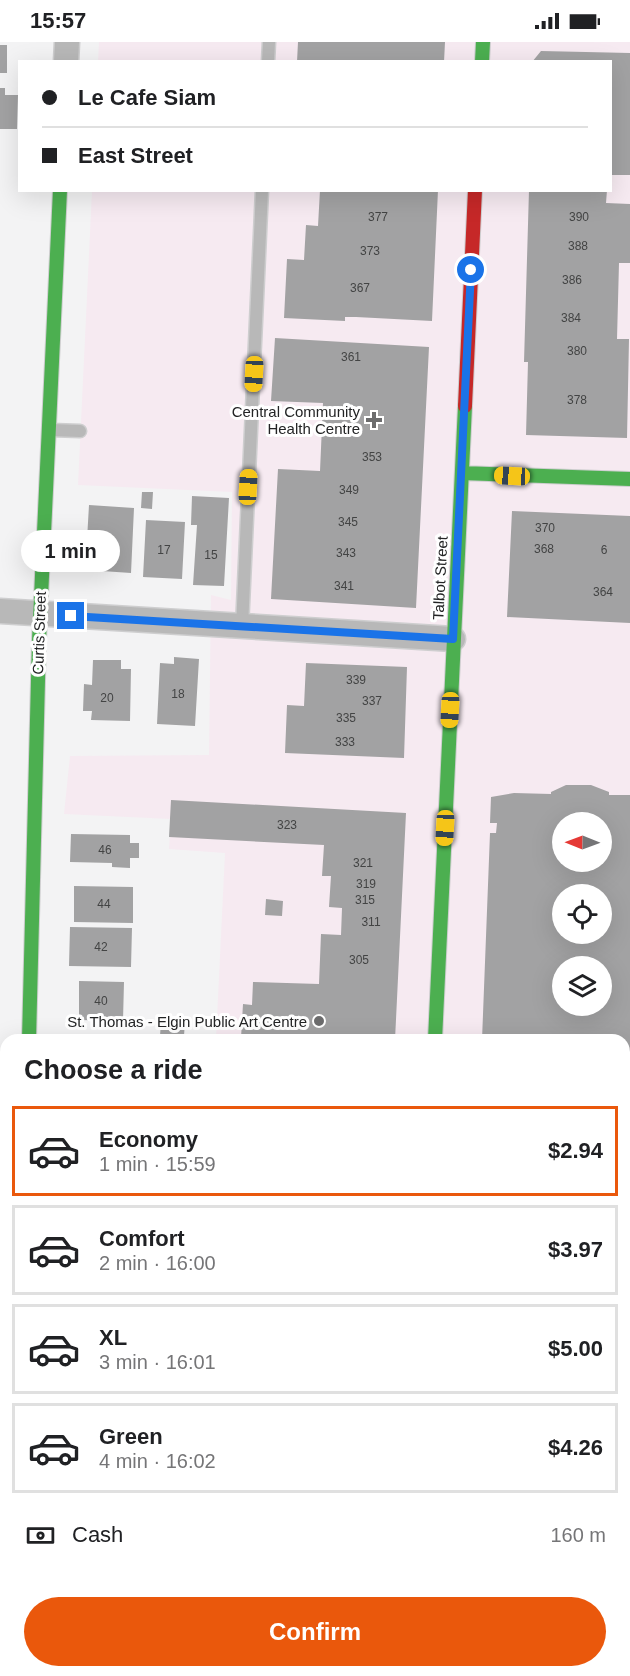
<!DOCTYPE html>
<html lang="en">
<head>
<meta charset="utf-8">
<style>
  body { margin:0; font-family:Helvetica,sans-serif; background:#f2f2f2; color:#202124; height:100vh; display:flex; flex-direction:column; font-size:22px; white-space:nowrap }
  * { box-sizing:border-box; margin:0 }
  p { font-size:20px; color:#757577 }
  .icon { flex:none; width:33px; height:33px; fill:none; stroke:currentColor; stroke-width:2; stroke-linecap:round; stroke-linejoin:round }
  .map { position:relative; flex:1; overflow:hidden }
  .drawer { position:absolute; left:0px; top:992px; width:630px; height:644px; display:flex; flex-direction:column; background:#fff; border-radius:18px 18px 0 0; box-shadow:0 6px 24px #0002 }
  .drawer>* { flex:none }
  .guide { position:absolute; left:18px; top:18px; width:594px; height:132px; border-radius:0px; box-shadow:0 6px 24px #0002; display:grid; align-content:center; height:132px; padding:0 24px; background:#fff }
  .needle { width:39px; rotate:271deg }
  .buttons { position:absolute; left:552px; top:770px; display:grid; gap:12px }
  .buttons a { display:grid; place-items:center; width:60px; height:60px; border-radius:50%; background:#fff; box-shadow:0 6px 24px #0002; font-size:30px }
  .end { position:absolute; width:27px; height:27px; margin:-14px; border:8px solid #1a73e8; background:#fff; box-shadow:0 0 0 3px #fff }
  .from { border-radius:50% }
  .bubble { position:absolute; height:42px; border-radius:21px; background:#fff; box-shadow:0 6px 24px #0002; font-size:20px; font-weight:600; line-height:42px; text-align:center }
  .car { position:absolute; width:18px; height:36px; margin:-18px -9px; border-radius:8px; box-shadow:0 0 4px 2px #0007; background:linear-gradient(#f5c518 24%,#345 0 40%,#f5c518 0 76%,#345 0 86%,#f5c518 0) }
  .guide b { display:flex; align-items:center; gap:21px; height:57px; font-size:22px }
  .guide b+b { border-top:2px solid #e0e0e0 }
  .guide i { width:15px; height:15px; background:#202124 }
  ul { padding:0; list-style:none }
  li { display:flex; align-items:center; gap:18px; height:90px; margin:0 12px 9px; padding:0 12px; border:3px solid #e0e0e0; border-radius:0px }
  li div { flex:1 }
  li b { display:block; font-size:22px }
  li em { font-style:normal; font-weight:600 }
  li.active { border-color:#ea580c }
  li>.icon { width:54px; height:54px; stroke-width:1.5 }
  h2 { padding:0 24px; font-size:27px; line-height:72px }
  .pay { display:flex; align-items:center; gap:15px; height:66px; padding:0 24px; font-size:22px }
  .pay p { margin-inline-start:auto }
  .action { display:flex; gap:12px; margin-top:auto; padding:12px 24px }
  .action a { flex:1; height:69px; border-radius:36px; background:#ea580c; color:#fff; font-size:24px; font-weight:600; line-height:69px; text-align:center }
  .status { display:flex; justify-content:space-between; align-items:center; height:42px; padding:0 30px; background:#fff; direction:ltr }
  .status svg { height:16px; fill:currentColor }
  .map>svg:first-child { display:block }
  .commercial { fill:#f6eaf1; fill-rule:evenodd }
  .building { fill:#a2a2a3; fill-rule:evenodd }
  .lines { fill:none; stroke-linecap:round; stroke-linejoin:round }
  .lane-casing { stroke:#cececf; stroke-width:15 }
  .street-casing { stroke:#cececf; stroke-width:27 }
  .fast-casing { stroke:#cececf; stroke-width:16 }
  .jam-casing { stroke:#cececf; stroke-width:16 }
  .lane { stroke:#b8b8b8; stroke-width:12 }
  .street { stroke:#b8b8b8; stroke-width:24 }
  .fast { stroke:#4caf50; stroke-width:14 }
  .jam { stroke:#c62828; stroke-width:14 }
  .route { stroke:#1a73e8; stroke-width:8 }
  .poi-dot { fill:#6c6c6d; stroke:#fff; stroke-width:2 }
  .labels { text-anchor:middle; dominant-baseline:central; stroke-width:6; stroke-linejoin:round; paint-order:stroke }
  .number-label { font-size:12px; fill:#434444 }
  .poi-label { font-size:15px; fill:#232425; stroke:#fff; text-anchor:end }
  .street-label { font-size:15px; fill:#232425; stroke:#fff }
</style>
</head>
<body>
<div class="status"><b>15:57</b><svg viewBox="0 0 49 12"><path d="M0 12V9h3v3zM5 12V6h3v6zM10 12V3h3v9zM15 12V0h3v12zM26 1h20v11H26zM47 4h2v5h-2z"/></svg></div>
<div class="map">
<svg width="630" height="1634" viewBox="0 0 630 1634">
  <rect width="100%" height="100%" fill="#f3f3f4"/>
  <path class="commercial" d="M99,0H630V1634H23V1629H624V998L216,997L225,811L169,807L171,777L64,772L70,714L209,713L211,553L231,558L232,450L78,443L92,149L610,148V20H98ZM562,780H602V819H562ZM562,852H602V891H562ZM562,924H602V963H562Z"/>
  <path class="building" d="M298,0H445L444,20H297Z
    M0,3H7V31H0Z
    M541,9L630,11V133H610V20H532Z
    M0,46H5V53H18L17,87H0Z
    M320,148H438L432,279L356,275H345V279L284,276L287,217L304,218L306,183L318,184Z
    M529,148H607L606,161L630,162V221H619L617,297H629L627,396L526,393L528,320H524Z
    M275,296L429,305L416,566L271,557L278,427L320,429L323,361L271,359Z
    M142,450H153L152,467L141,466Z
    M192,454L229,456L224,544L193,543L197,483H191Z
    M89,463L134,466L131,531L102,529V516L86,515Z
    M512,469L630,474V581L507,575Z
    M146,478L185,480L182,537L143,535Z
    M174,615L199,617L195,684L157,682L160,621L174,622Z
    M93,618H121V627H131L130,679L91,678L92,669H83L84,642L92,643Z
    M306,621L407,625L404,716L285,711L287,663L304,664Z
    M566,743H591L609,750V753H630V1226H624V998H482L490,791H496L497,781H490L491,755L514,751L551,752V750ZM562,780H602V819H562ZM562,852H602V891H562ZM562,924H602V963H562Z
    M171,758L406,771L395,998L241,996L243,962L252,963L253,940L319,942L321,892L341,893L342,866L329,865L331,834H322L324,803L169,795Z
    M71,792L130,793V801H139V816H130V826L112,825V821L70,820Z
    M74,844L133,845V881L74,880Z
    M266,857L283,859L282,874L265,873Z
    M70,885L132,886L131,925L69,924Z
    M79,939L124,940L123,979L79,978Z
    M161,979H185L184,994H190V998H153V994H160Z
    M624,1405H630V1460H624Z
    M239,1629H364L363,1634H239Z"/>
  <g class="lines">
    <defs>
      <path id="lane" d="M268,20L269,0
        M51,388L80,389
        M242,585L262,148
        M198,1634L199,1629"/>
      <path id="street" d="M66,20L67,0
        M0,569L453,597
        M0,1102H6
        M624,1255H630
        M1,1634L6,1523"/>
      <path id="fast" d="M482,20L483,0
        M462,431L630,437
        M29,998L39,598L60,148
        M435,998L465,364
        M413,1629V1634"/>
      <path id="jam" d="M465,364L475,148"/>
    </defs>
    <use href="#lane" class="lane-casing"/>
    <use href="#street" class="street-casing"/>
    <use href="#fast" class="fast-casing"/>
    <use href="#jam" class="jam-casing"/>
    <use href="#lane" class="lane"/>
    <use href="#street" class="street"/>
    <use href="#fast" class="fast"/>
    <use href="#jam" class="jam"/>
  </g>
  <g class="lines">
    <path class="route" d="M71,574L453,597L471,228"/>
  </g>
  <g class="poi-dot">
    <path d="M371 369h6v6h6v6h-6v6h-6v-6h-6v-6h6z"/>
    <circle cx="319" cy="979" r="6"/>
  </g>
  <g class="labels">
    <g class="number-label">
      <text x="378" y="175">377</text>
      <text x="579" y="175">390</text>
      <text x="578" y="204">388</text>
      <text x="370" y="209">373</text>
      <text x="572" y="238">386</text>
      <text x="360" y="246">367</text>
      <text x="571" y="276">384</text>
      <text x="577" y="309">380</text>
      <text x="351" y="315">361</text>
      <text x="577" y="358">378</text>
      <text x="372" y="415">353</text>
      <text x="349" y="448">349</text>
      <text x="348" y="480">345</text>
      <text x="545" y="486">370</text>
      <text x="544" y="507">368</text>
      <text x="164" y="508">17</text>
      <text x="604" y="508">6</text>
      <text x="346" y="511">343</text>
      <text x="211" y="513">15</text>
      <text x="344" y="544">341</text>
      <text x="603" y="550">364</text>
      <text x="356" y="638">339</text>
      <text x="178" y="652">18</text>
      <text x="107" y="656">20</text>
      <text x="372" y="659">337</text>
      <text x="346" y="676">335</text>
      <text x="345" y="700">333</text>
      <text x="287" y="783">323</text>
      <text x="105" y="808">46</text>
      <text x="363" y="821">321</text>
      <text x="366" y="842">319</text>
      <text x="365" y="858">315</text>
      <text x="104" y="862">44</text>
      <text x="371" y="880">311</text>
      <text x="101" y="905">42</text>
      <text x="359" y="918">305</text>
      <text x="101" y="959">40</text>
    </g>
    <g class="poi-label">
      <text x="360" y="369">Central Community<tspan x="360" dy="17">Health Centre</tspan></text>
      <text x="307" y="979">St. Thomas - Elgin Public Art Centre</text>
    </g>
    <g class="street-label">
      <text transform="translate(440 536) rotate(-87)">Talbot Street</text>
      <text transform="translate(39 591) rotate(-88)">Curtis Street</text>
    </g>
  </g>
</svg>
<div class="buttons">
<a><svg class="needle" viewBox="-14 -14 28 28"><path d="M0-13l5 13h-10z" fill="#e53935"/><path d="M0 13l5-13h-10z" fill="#757577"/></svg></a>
<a><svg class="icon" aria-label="locate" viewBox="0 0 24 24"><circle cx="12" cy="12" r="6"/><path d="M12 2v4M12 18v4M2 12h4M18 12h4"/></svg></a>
<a><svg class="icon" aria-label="layers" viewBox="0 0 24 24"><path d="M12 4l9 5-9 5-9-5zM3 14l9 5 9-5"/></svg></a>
</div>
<i class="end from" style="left:471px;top:228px"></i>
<i class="end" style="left:71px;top:574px"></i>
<div class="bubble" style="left:21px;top:488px;width:99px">1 min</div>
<i class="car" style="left:254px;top:332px;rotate:183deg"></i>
<i class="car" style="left:512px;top:434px;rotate:273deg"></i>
<i class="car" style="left:248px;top:445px;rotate:3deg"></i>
<i class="car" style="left:450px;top:668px;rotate:183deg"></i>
<i class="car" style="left:445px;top:786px;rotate:183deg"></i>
<div class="guide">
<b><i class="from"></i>Le Cafe Siam</b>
<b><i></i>East Street</b>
</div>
<section class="drawer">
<h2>Choose a ride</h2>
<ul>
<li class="active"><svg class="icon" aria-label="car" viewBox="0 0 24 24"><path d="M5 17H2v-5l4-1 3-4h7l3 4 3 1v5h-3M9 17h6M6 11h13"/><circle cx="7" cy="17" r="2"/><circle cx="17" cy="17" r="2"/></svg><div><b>Economy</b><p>1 min · 15:59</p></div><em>$2.94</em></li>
<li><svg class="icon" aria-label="car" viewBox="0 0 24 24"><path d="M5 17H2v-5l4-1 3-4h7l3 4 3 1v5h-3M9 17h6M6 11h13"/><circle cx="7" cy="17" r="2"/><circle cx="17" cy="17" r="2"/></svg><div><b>Comfort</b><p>2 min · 16:00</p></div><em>$3.97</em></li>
<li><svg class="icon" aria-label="car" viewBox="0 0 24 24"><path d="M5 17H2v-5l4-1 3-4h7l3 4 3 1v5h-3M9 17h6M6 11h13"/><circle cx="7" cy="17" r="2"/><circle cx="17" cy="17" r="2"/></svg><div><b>XL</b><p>3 min · 16:01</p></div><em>$5.00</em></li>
<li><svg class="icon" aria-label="car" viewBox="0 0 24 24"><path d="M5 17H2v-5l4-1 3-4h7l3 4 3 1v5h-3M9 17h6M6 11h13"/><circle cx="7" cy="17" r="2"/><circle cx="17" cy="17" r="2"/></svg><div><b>Green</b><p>4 min · 16:02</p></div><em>$4.26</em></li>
</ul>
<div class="pay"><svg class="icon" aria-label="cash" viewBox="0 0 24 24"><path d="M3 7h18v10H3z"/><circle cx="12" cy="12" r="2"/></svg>Cash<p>160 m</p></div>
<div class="action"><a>Confirm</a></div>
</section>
</div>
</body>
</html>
